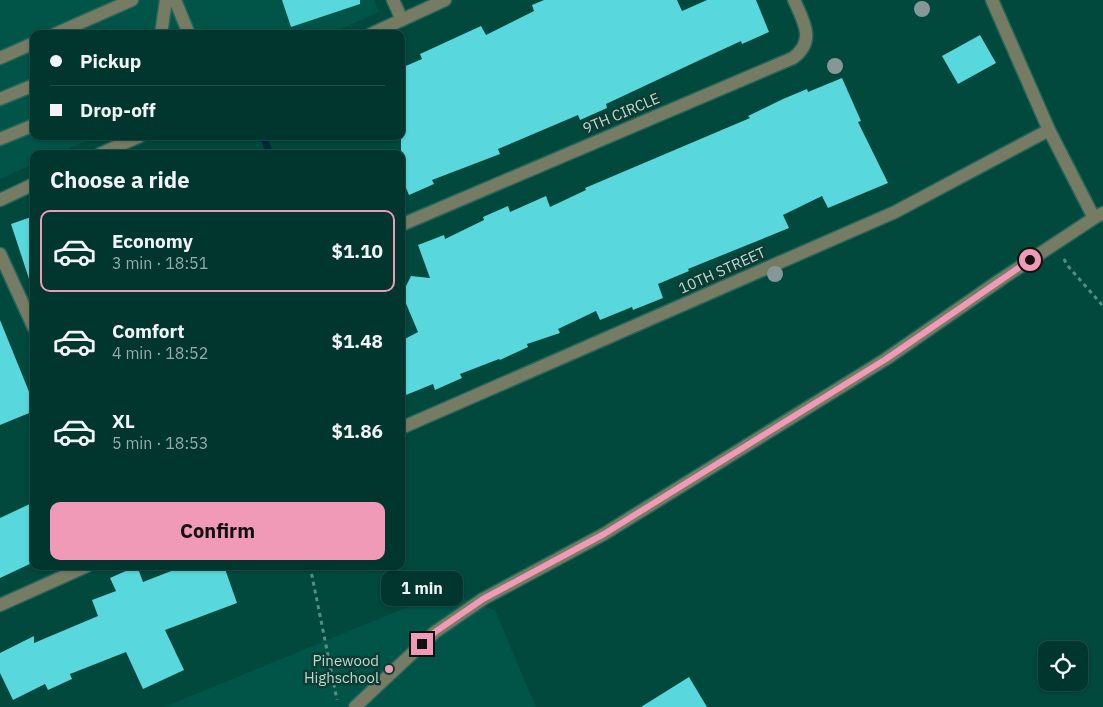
<!DOCTYPE html>
<html lang="en">
<head>
<meta charset="utf-8">
<style>
  body { margin:0; font-family:"IBM Plex Sans",sans-serif; background:#0f413a; color:#f1f3f6; height:100vh; display:flex; flex-direction:column; font-size:19px; white-space:nowrap }
  * { box-sizing:border-box; margin:0 }
  p { font-size:16px; color:#96abaa }
  .icon { flex:none; width:28px; height:28px; fill:none; stroke:currentColor; stroke-width:2; stroke-linecap:round; stroke-linejoin:round }
  .map { position:relative; flex:1; overflow:hidden }
  .sheet { position:absolute; left:30px; top:150px; width:375px; height:420px; display:flex; flex-direction:column; background:#01362e; border-radius:10px; box-shadow:0 1px 4px #0004,0 0 0 1px #23504a }
  .sheet>* { flex:none }
  .banner { position:absolute; left:30px; top:30px; width:375px; height:110px; border-radius:10px; box-shadow:0 1px 4px #0004,0 0 0 1px #23504a; display:grid; align-content:center; height:110px; padding:0 20px; background:#01362e }
  .controls { position:absolute; left:1038px; top:641px; display:grid; gap:10px }
  .controls a { display:grid; place-items:center; width:50px; height:50px; border-radius:10px; background:#01362e; box-shadow:0 1px 4px #0004,0 0 0 1px #23504a; font-size:25px }
  .end { position:absolute; width:22px; height:22px; margin:-11px; border:6px solid #f09ab7; background:#111; box-shadow:0 0 0 2px #111 }
  .from { border-radius:50% }
  .bubble { position:absolute; height:35px; border-radius:10px; background:#01362e; box-shadow:0 1px 4px #0004,0 0 0 1px #23504a; font-size:16px; font-weight:700; line-height:35px; text-align:center }
  .banner b { display:flex; align-items:center; gap:18px; height:48px; font-size:19px }
  .banner b+b { border-top:1px solid #23504a }
  .banner i { width:12px; height:12px; background:#f1f3f6 }
  ul { padding:0; list-style:none }
  li { display:flex; align-items:center; gap:15px; height:82px; margin:0 10px 8px; padding:0 10px; border:2px solid transparent; border-radius:10px }
  li div { flex:1 }
  li b { display:block; font-size:19px }
  li em { font-style:normal; font-weight:700 }
  li.current { border-color:#f09ab7 }
  li>.icon { width:45px; height:45px; stroke-width:1.5 }
  h2 { padding:0 20px; font-size:22px; line-height:60px }
  .cta { display:flex; gap:10px; margin-top:auto; padding:10px 20px }
  .cta a { flex:1; height:58px; border-radius:10px; background:#f09ab7; color:#111; font-size:20px; font-weight:700; line-height:58px; text-align:center }
  .map>svg:first-child { display:block }
  .built { fill:#005448 }
  .lines { fill:none; stroke-linecap:round; stroke-linejoin:round }
  .stream { stroke:#02283c; stroke-width:7 }
  .building { fill:#58d8dc }
  .minor-casing { stroke:#25665b; stroke-width:15 }
  .path { stroke:#568e83; stroke-width:3; stroke-dasharray:4 4; stroke-linecap:butt }
  .minor { stroke:#767c63; stroke-width:12 }
  .tree { fill:#879797 }
  .route { stroke:#f09ab7; stroke-width:6 }
  .poi-dot { fill:#f09ab7; stroke:#103b33; stroke-width:2 }
  .labels { text-anchor:middle; dominant-baseline:central; stroke-width:5; stroke-linejoin:round; paint-order:stroke }
  .street-label { font-size:15px; fill:#b6dcd2; stroke:#103b33 }
  .poi-label { font-size:15px; fill:#b6dcd2; stroke:#103b33; text-anchor:end }
</style>
</head>
<body>
<div class="map">
<svg width="1103" height="707" viewBox="0 0 1103 707">
  <rect width="100%" height="100%" fill="#01483d"/>
  <path class="built" d="M0,0H374L379,12L329,34H34V136H96L57,154H34V164L0,179Z
    M444,592L495,610L536,707H164Z"/>
  <g class="lines">
    <path class="stream" d="M263,136L270,154"/>
  </g>
  <path class="building" d="M282,0H360V4L291,27Z
    M544,0H677L682,11L707,0H756L769,32L742,44L741,41L702,59L606,104L607,108L580,120L578,115L498,149L500,154L432,180L434,184L409,195L406,188L401,190V68L422,59L420,54L481,26L486,35L534,11L532,5Z
    M980,35L996,63L958,84L942,56Z
    M842,78L861,121L858,122L888,183L828,208L822,196L783,215L789,228L688,269L689,271L658,284L663,298L633,310L632,307L600,320L596,311L558,329L560,333L527,344L528,347L500,360L499,359L460,374L462,378L435,390L433,384L401,397V341L418,332L402,294L411,276L430,278L418,245L444,235L445,239L484,220L483,217L508,206L510,212L546,196L550,207L586,190L585,188L750,118L748,116L783,99L807,89L808,92Z
    M34,216V282H30L11,224Z
    M0,320L34,404V411L0,425Z
    M34,502V562L0,578V518Z
    M137,566L143,582L184,566H224L237,603L165,630L184,670L143,689L126,652L70,674L72,679L48,690L45,684L13,700L0,673V653L34,636V643L98,616L92,600L116,591L110,578Z
    M689,677L707,707H641Z"/>
  <g class="lines">
    <defs>
      <path id="minor" d="M175,0L189,34
        M393,0L402,20
        M992,0L1049,130L1094,218L1103,213
        M55,34L132,0
        M161,34L166,0
        M371,34L445,0
        M0,58L34,43
        M0,99L34,85
        M0,139L34,125
        M100,154L140,136
        M0,200L34,184
        M401,225L793,58C816,41 804,22 794,0
        M0,254L34,328
        M401,428L895,212L1049,130
        M0,605L87,566
        M355,707L435,632L483,599L604,534L886,359L1003,278L1094,218"/>
    </defs>
    <use href="#minor" class="minor-casing"/>
    <path class="path" d="M1064,259L1067,265L1103,306
      M310,566L337,700"/>
    <use href="#minor" class="minor"/>
  </g>
  <g class="tree">
    <circle cx="922" cy="9" r="8"/>
    <circle cx="835" cy="66" r="8"/>
    <circle cx="775" cy="274" r="8"/>
  </g>
  <g class="lines">
    <path class="route" d="M422,644L435,632L483,599L604,534L886,359L1030,260"/>
  </g>
  <circle class="poi-dot" cx="389" cy="669" r="5"/>
  <g class="labels">
    <g class="street-label">
      <text transform="translate(621 113) rotate(-23)">9TH CIRCLE</text>
      <text transform="translate(722 270) rotate(-24)">10TH STREET</text>
    </g>
    <g class="poi-label">
      <text x="379" y="660">Pinewood<tspan x="379" dy="17">Highschool</tspan></text>
    </g>
  </g>
</svg>
<div class="controls">
<a><svg class="icon" aria-label="locate" viewBox="0 0 24 24"><circle cx="12" cy="12" r="6"/><path d="M12 2v4M12 18v4M2 12h4M18 12h4"/></svg></a>
</div>
<i class="end from" style="left:1030px;top:260px"></i>
<i class="end" style="left:422px;top:644px"></i>
<div class="bubble" style="left:381px;top:571px;width:82px">1 min</div>
<div class="banner">
<b><i class="from"></i>Pickup</b>
<b><i></i>Drop-off</b>
</div>
<section class="sheet">
<h2>Choose a ride</h2>
<ul>
<li class="current"><svg class="icon" aria-label="car" viewBox="0 0 24 24"><path d="M5 17H2v-5l4-1 3-4h7l3 4 3 1v5h-3M9 17h6M6 11h13"/><circle cx="7" cy="17" r="2"/><circle cx="17" cy="17" r="2"/></svg><div><b>Economy</b><p>3 min · 18:51</p></div><em>$1.10</em></li>
<li><svg class="icon" aria-label="car" viewBox="0 0 24 24"><path d="M5 17H2v-5l4-1 3-4h7l3 4 3 1v5h-3M9 17h6M6 11h13"/><circle cx="7" cy="17" r="2"/><circle cx="17" cy="17" r="2"/></svg><div><b>Comfort</b><p>4 min · 18:52</p></div><em>$1.48</em></li>
<li><svg class="icon" aria-label="car" viewBox="0 0 24 24"><path d="M5 17H2v-5l4-1 3-4h7l3 4 3 1v5h-3M9 17h6M6 11h13"/><circle cx="7" cy="17" r="2"/><circle cx="17" cy="17" r="2"/></svg><div><b>XL</b><p>5 min · 18:53</p></div><em>$1.86</em></li>
</ul>
<div class="cta"><a>Confirm</a></div>
</section>
</div>
</body>
</html>
